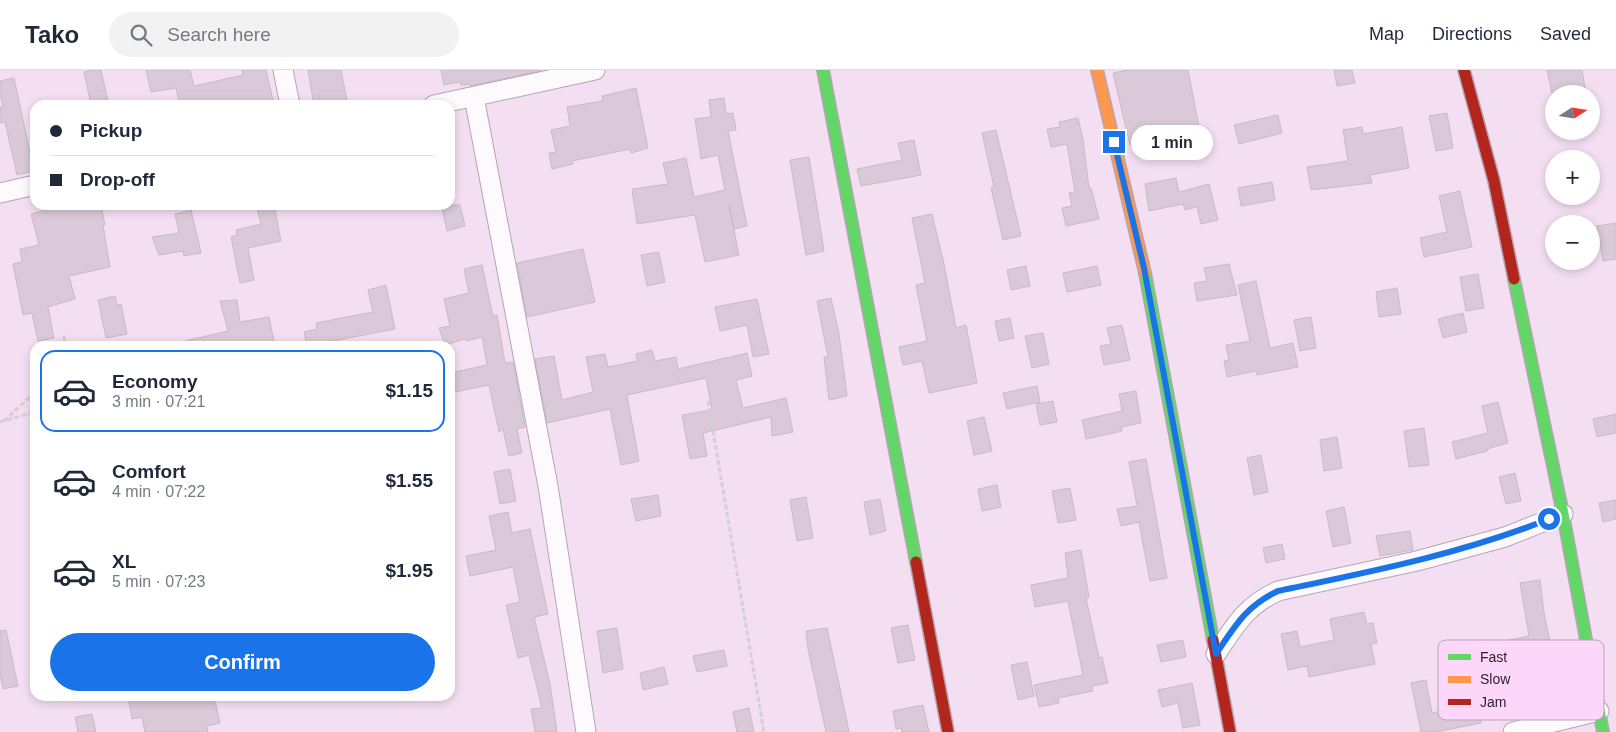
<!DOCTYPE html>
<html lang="en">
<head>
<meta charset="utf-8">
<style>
  body { margin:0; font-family:Helvetica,sans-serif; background:#f2f2f3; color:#1f2937; height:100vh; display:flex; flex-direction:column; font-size:19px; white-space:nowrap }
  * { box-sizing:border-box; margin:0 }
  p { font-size:16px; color:#747a83 }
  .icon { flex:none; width:28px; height:28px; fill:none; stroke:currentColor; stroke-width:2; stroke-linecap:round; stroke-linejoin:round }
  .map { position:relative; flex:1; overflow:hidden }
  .details { position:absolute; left:30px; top:271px; width:425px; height:360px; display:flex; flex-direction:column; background:#fff; border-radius:15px; box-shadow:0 2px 8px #0003 }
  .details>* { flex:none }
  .banner { position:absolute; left:30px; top:30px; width:425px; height:110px; border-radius:15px; box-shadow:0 2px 8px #0003; display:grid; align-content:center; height:110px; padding:0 20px; background:#fff }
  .needle { width:32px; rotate:78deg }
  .tools { position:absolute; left:1545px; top:15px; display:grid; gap:10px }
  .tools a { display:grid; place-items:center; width:55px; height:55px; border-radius:50%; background:#fff; box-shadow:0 2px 8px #0003; font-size:25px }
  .end { position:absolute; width:22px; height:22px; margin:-11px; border:6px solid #1a73e8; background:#fff; box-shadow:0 0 0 2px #fff }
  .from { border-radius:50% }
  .bubble { position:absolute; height:35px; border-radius:18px; background:#fff; box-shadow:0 2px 8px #0003; font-size:16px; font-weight:600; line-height:35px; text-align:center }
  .banner b { display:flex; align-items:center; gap:18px; height:48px; font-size:19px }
  .banner b+b { border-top:1px solid #e0e1e3 }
  .banner i { width:12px; height:12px; background:#1f2937 }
  ul { padding:9px 0 0; list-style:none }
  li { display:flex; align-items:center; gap:15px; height:82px; margin:0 10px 8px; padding:0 10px; border:2px solid transparent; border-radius:15px }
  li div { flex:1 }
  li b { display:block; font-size:19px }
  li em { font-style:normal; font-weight:600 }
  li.on { border-color:#1a73e8 }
  li>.icon { width:45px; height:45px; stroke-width:1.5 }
  .action { display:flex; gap:10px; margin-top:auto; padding:10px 20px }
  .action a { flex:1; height:58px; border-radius:30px; background:#1a73e8; color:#fff; font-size:20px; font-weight:600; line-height:58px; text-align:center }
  header { display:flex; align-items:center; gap:30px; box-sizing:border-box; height:70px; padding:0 25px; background:#fff; border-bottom:1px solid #e0e1e3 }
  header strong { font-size:24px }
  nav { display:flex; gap:28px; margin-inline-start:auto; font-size:18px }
  .search { width:350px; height:45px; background:#f2f2f3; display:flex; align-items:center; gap:12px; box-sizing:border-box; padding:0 18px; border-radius:28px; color:#747a83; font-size:19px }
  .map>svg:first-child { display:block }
  .building { fill:#dac9d8; stroke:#cabac8 }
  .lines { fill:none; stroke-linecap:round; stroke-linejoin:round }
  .street-casing { stroke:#b5a5b3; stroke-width:21 }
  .fast-casing { stroke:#b5a5b3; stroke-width:14 }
  .slow-casing { stroke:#b5a5b3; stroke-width:14 }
  .jam-casing { stroke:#b5a5b3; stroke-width:14 }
  .path { stroke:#d5cfd5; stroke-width:3; stroke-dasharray:5 2.5; stroke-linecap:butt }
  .street { stroke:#fdfafd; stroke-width:19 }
  .fast { stroke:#63d668; stroke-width:11 }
  .slow { stroke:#ff974d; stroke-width:11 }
  .jam { stroke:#b3261e; stroke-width:11 }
  .route { stroke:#1a73e8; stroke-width:6 }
  .key { fill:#fcd7f9; stroke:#bfa1bc; stroke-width:1 }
  .key-label { font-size:14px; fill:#30232f }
</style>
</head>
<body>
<header>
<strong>Tako</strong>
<div class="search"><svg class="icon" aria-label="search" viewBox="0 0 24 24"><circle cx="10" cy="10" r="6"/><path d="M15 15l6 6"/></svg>Search here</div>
<nav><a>Map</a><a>Directions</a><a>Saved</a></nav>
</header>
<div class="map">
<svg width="1616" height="662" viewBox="0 0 1616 662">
  <rect width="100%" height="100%" fill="#f4dff2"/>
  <path class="building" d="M93,0H101L108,31L91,35L84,2Z
    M146,0H190L194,16L243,5L242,0H266L274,35H180L176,18L151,22Z
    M308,0H341L348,35H314Z
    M441,0H540V1L470,16V14L461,15L460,12L444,15Z
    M1127,0H1188L1200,62L1130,75L1113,3Z
    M1334,0H1352L1355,13L1337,16Z
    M1547,0H1582L1586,24H1552Z
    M14,8L34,101L17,105L5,52L0,53V37H3L0,24V11Z
    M636,18L648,78L631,83L630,79L572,91L573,94L552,99L549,83L556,82L551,60L570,56L567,37L603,31L602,26Z
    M724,28L726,44L733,43L736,60L728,61L747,156L734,159L729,136L739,185L705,192L695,145L637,154L632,119L668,114L663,93L686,88L694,127L725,120L718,85L701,89L695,49L711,47L709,30Z
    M1447,43L1453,78L1436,81L1429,46Z
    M1278,45L1282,63L1239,74L1234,55Z
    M1078,48L1083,70L1089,118H1091L1099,149L1066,156L1062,138L1072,136L1069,123L1075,122L1067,74L1051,77L1047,59L1060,57L1059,52Z
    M1362,57L1363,64L1402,57L1409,98L1370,105L1372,113L1311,120L1307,97L1348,91L1343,60Z
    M996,60L1021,166L1003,170L991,118L994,117L982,63Z
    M914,70L921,105L861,116L857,99L902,90L898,73Z
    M809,87L824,181L806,185L790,90Z
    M1176,108L1179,122L1209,114L1218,150L1201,154L1197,137L1185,140L1183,134L1149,141L1145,114Z
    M1272,112L1275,130L1241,136L1238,118Z
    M1460,121L1472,177L1424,187L1420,168L1447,162L1439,126Z
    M56,135H101L105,155H103L110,197L69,206L75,229L48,237L54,268L38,271L32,243L23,245L13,194L22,192L20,179L39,175L31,144L57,137Z
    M274,135L281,171L248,178L254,210L240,213L231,167L237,165L236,160L261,154L257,138Z
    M441,135H460L465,156L447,161Z
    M191,140L201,183L184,186L183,181L159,185L152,167L179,163L175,144Z
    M932,144L944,194L956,258L966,255L977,313L929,323L922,291L903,295L899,277L927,271L916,215L925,213L912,148Z
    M1616,153V189L1603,191L1597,156Z
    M583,179L595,232L527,247L517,193Z
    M659,182L665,212L647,216L641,185Z
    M1229,194L1237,225L1197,231L1194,213L1207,211L1204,198Z
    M482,195L493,246L497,245L505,293L513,292L525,357L517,359L522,383L509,386L503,359L499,362L489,315L450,323V303L487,295L482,267L466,271L465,269L445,275L439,258L450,256L444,229L469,223L464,199Z
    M1026,196L1030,216L1011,220L1007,200Z
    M1097,196L1101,215L1067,222L1063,203Z
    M1478,204L1484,238L1466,241L1460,207Z
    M1256,211L1270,278L1293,273L1298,297L1257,305L1256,301L1227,307L1224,291L1229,290L1226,275L1250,271L1238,215Z
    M386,215L395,259L333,271V273L319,276H307L304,262L317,259L316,253L373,242L368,220Z
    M1397,218L1401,244L1379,247L1376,222Z
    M115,226L117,235L121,234L127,264L106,268L98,230Z
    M831,228L839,264L847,326L829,330L824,287H828L817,231Z
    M757,229L769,284L753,287L747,255L720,261L715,237Z
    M237,230L240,252L269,247L275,276H186L185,271L228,261L220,231Z
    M1463,243L1467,262L1443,268L1438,249Z
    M1311,247L1316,278L1300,281L1294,250Z
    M1010,248L1014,268L999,271L995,251Z
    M1122,255L1130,290L1104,295L1100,276L1111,274L1107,258Z
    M1043,263L1049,294L1032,298L1025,266Z
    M652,280L655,291L676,287L678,299L747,283L752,306L736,310L743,338L786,328L793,362L772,366L771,347L703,363L707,386L690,389L682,345L712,340L706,308L627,325L639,391L621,395L610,339L547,353L535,289L554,286L562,330L593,322L586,287L605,284L608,297L637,291L636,284Z
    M1037,316L1040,332L1007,339L1003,323Z
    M1136,321L1141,353L1121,357L1122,361L1086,369L1082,350L1122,341L1119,324Z
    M1053,331L1057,352L1040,355L1036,334Z
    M1498,332L1508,373L1487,379V381L1456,389L1452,372L1488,363L1482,336Z
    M1616,344V363L1597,367L1593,349Z
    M984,347L992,381L974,385L967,351Z
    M1424,358L1429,395L1409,397L1404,361Z
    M1337,367L1342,398L1324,401L1320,370Z
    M1261,385L1268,422L1254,425L1247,388Z
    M1146,389L1167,508L1150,511L1139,452L1121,456L1117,439L1137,436L1129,392Z
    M510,399L516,431L500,434L494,402Z
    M1515,403L1521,431L1506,434L1499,407Z
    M997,415L1001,437L982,441L978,419Z
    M1070,418L1076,450L1058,453L1052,421Z
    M658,425L661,446L636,451L631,429Z
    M806,427L813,468L797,471L790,430Z
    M880,429L886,461L870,465L864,432Z
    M1616,430V449L1603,452L1599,433Z
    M1344,437L1351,473L1333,477L1326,441Z
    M508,442L512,463L530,459L548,544L534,547L550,614L557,662H535L531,639L542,638L529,585L518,588L506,535L520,532L513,497L470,506L466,486L496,480L489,446Z
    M1410,461L1413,480L1380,486L1376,466Z
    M1282,474L1285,489L1266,493L1263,478Z
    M1081,480L1089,527L1086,528L1099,588L1102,587L1108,613L1092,616L1093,621L1058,628L1059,633L1039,637L1034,615L1083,605L1068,531L1035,537L1031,515L1068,508L1065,483Z
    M1540,510L1544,543L1553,586L1561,584L1571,633L1515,644L1514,640L1480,648L1481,653L1436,662H1421L1411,613L1426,610L1432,643L1460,637L1450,585L1481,579L1480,576L1529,566L1520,513Z
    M1364,542L1367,554L1373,553L1377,573L1371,574L1375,594L1309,607L1307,596L1288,600L1281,564L1297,561L1300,577L1334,570L1330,549Z
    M908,555L915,590L898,593L891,558Z
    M617,558L623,599L603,603L597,561Z
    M827,558L846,647L849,662H826L808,579L806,561Z
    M6,560L18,616L3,619L0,604V561Z
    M1183,570L1186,587L1161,592L1157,575Z
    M724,580L727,596L697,602L693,586Z
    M1027,592L1034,626L1018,630L1011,595Z
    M664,597L668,614L643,620L640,603Z
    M1192,613L1200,655L1183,658L1178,633L1162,637L1158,620Z
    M128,626H214L220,653L207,656L208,662H145L142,647L132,649Z
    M923,635L929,662H902L901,658L896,659L893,641Z
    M749,638L754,662H737L733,642Z
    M92,644L96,662H78L75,647Z"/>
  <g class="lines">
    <defs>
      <path id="street" d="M283,0L290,35
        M474,27L548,416L586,662
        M434,35L595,0
        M0,123L35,115
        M1216,584C1235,556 1245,536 1278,521L1417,491L1505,467L1563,444
        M1513,662L1599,641"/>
      <path id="fast" d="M823,0L916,492
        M1145,203L1213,570
        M1514,209L1563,444L1603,662"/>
      <path id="slow" d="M1097,0L1145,203"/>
      <path id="jam" d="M1464,0L1494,111L1514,209
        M916,492L948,662
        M1213,570L1230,662"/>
    </defs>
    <use href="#street" class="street-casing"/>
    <use href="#fast" class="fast-casing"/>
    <use href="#slow" class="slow-casing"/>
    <use href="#jam" class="jam-casing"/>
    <path class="path" d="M64,266L65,276
      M708,331L764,662
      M4,351L35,322
      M0,352L35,342"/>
    <use href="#street" class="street"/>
    <use href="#fast" class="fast"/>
    <use href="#slow" class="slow"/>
    <use href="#jam" class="jam"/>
  </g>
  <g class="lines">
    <path class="route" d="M1114,72L1144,198L1216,584C1235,556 1246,536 1278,521C1369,502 1461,484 1549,449"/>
  </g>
  <rect x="1438" y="570" width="166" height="80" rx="8" class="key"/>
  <rect x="1448" y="584" width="23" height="6" fill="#63d668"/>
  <rect x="1448" y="606" width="23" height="7" fill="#ff974d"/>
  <rect x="1448" y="629" width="23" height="6" fill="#b3261e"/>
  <g class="key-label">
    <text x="1480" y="592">Fast</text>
    <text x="1480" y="614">Slow</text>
    <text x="1480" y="637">Jam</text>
  </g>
</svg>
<div class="tools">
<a><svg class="needle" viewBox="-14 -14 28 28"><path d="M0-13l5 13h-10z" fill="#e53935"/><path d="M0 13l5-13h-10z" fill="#747a83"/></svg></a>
<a>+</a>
<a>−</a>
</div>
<i class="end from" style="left:1549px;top:449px"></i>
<i class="end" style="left:1114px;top:72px"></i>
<div class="bubble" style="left:1131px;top:55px;width:82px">1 min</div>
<div class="banner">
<b><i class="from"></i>Pickup</b>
<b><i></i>Drop-off</b>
</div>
<section class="details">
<ul>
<li class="on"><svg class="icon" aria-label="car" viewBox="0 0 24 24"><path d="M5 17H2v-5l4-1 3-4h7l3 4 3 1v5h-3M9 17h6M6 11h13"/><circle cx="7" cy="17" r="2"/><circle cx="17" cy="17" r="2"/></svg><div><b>Economy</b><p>3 min · 07:21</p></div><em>$1.15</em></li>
<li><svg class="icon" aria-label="car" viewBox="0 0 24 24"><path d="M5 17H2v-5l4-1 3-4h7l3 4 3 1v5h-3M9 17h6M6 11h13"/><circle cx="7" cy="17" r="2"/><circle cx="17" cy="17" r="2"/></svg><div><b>Comfort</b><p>4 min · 07:22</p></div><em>$1.55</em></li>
<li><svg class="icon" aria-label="car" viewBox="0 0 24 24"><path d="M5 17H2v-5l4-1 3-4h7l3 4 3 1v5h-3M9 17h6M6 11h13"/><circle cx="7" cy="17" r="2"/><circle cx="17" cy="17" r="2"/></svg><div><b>XL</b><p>5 min · 07:23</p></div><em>$1.95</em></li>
</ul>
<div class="action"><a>Confirm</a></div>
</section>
</div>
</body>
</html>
